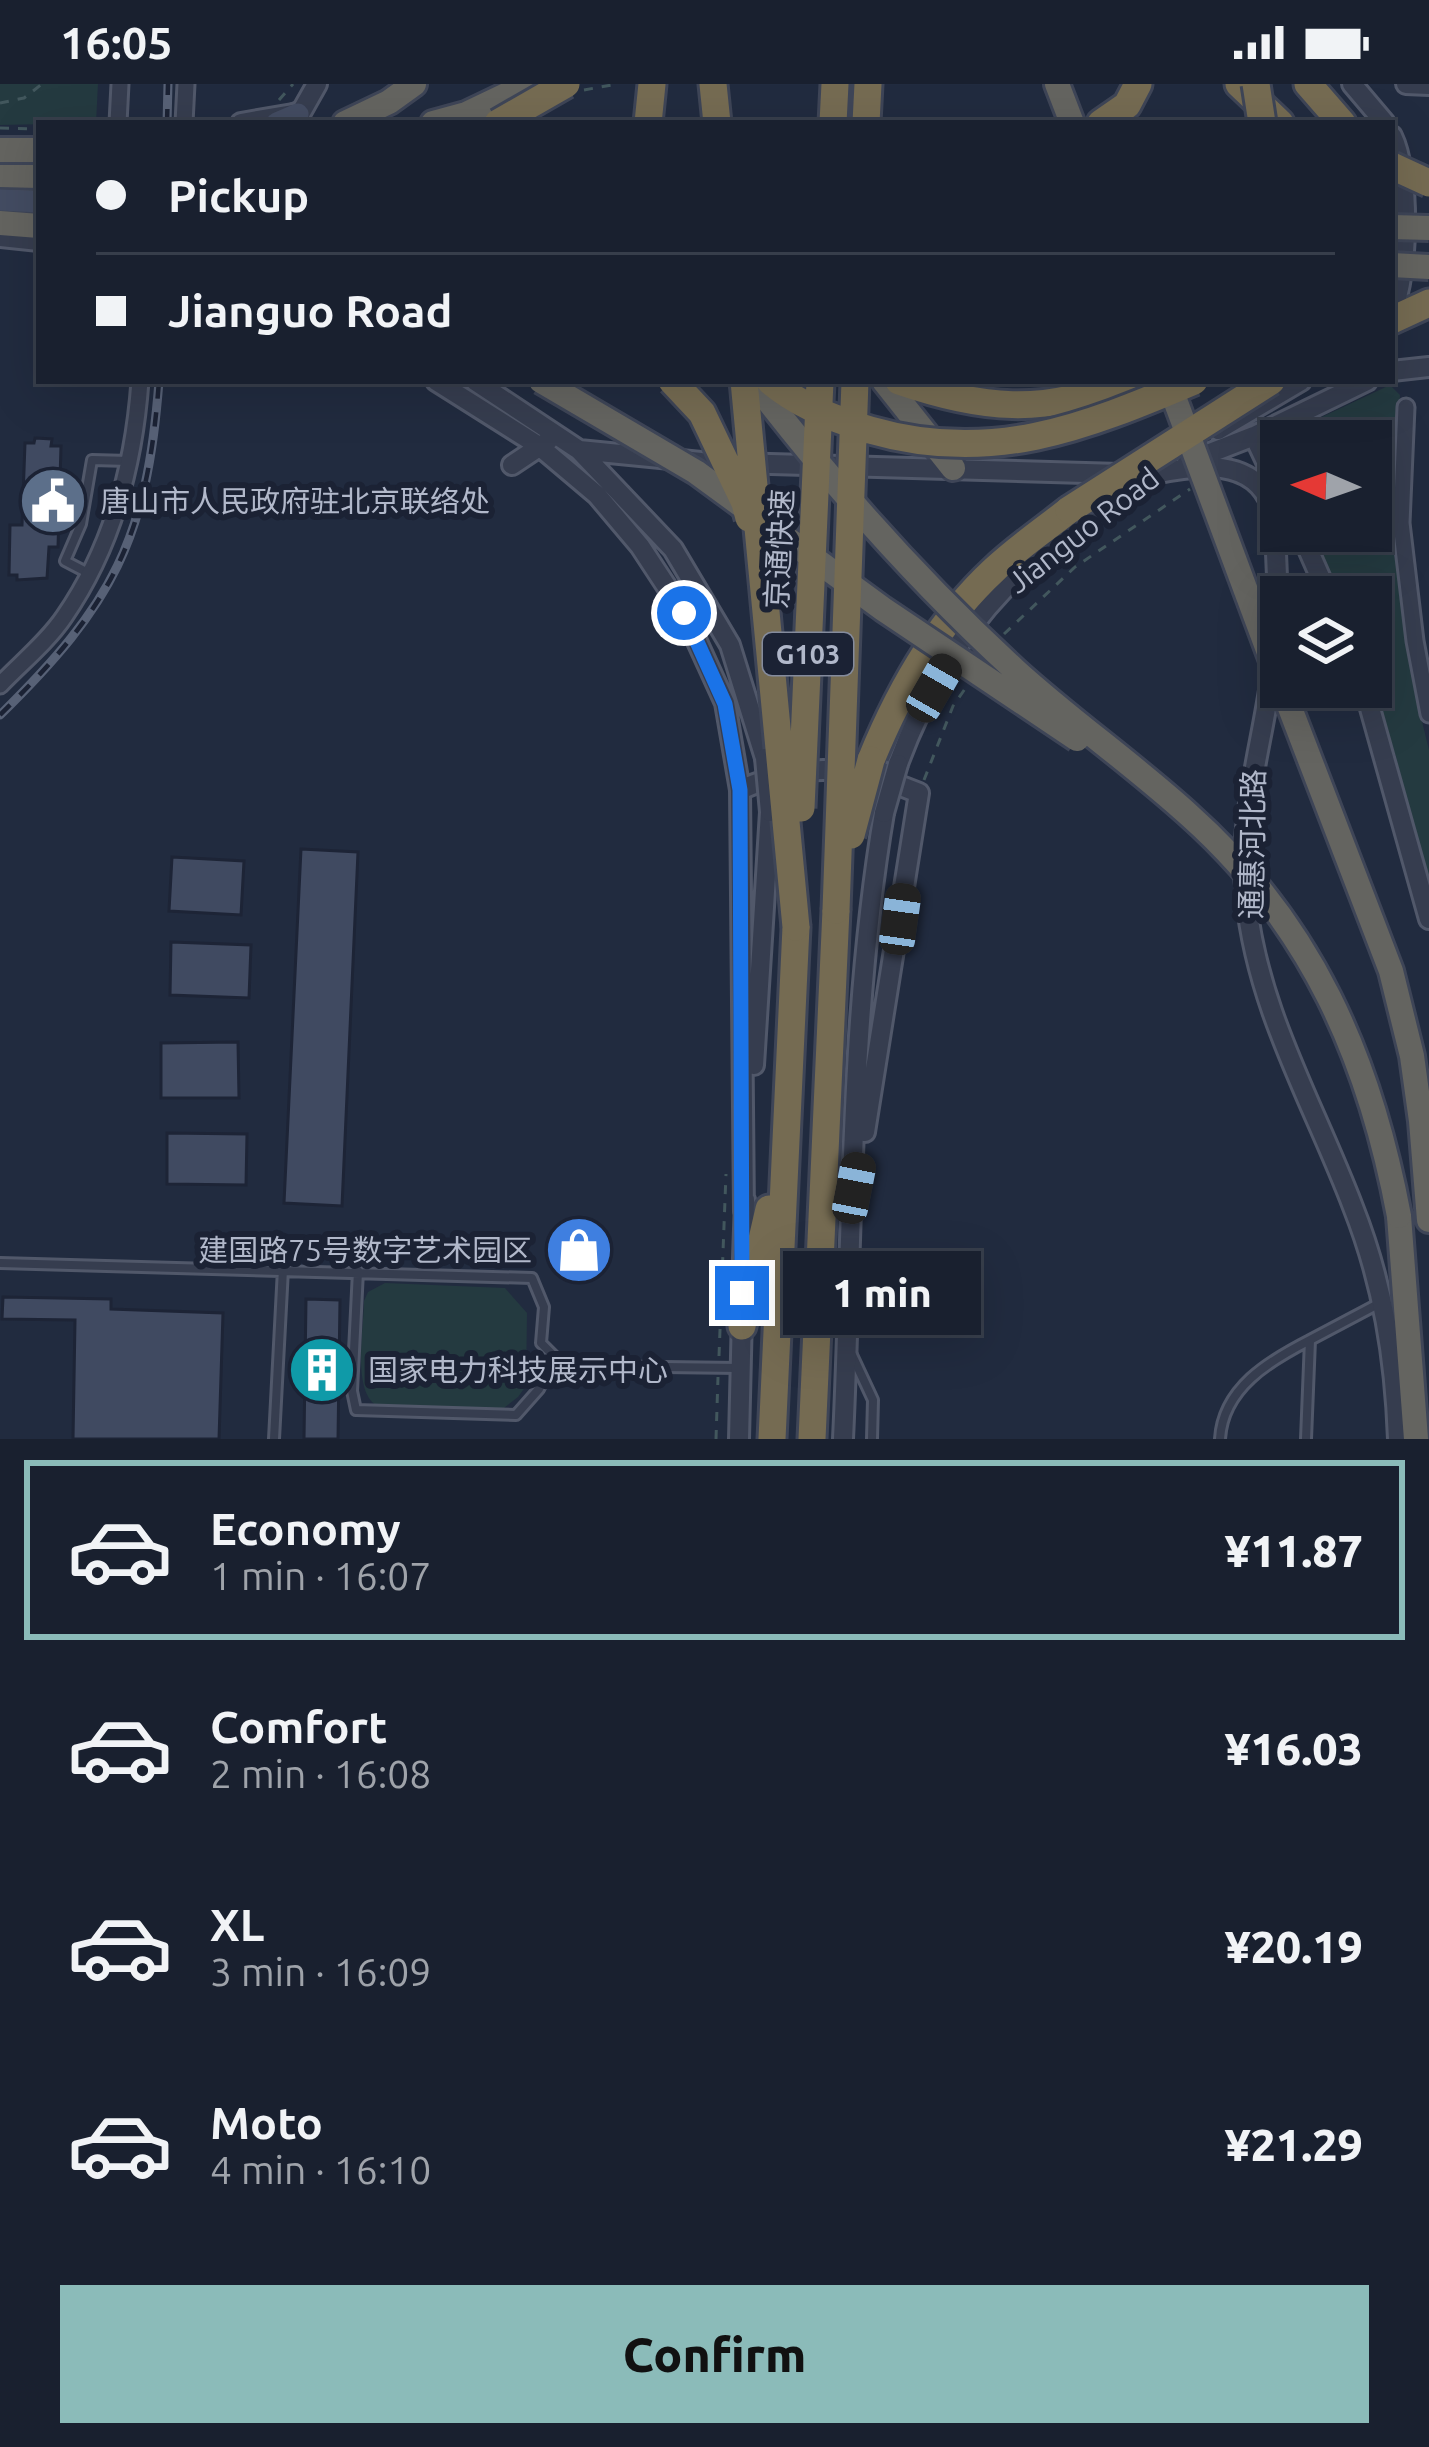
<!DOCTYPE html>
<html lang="en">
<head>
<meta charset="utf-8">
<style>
  body { margin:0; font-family:Ubuntu,"Noto Sans SC",sans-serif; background:#222837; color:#f1f3f6; height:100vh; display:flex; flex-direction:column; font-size:45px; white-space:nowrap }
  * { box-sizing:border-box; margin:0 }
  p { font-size:39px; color:#9fa3aa }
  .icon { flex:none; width:66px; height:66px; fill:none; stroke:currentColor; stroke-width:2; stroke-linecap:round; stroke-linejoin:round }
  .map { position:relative; height:1355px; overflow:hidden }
  .sheet { display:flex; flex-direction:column; background:#19202f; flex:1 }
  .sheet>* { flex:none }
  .banner { position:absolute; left:36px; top:36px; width:1359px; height:264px; border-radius:0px; box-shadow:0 12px 48px #0002,0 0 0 3px #373e4b; display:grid; align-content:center; height:264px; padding:0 60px; background:#19202f }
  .needle { width:78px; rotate:272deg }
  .fabs { position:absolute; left:1260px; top:336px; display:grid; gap:24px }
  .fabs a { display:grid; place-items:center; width:132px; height:132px; border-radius:0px; background:#19202f; box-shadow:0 12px 48px #0002,0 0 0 3px #373e4b; font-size:60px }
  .end { position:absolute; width:54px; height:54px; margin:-27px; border:15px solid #1a73e8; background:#fff; box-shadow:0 0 0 6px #fff }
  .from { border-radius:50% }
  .bubble { position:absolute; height:84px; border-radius:0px; background:#19202f; box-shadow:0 12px 48px #0002,0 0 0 3px #373e4b; font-size:39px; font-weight:800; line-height:84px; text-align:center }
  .car { position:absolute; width:36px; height:72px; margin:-36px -18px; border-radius:15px; box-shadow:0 0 9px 3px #0007; background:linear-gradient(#222 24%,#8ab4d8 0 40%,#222 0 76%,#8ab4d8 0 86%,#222 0) }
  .banner b { display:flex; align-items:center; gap:42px; height:114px; font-size:45px }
  .banner b+b { border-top:3px solid #373e4b }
  .banner i { width:30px; height:30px; background:#f1f3f6 }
  ul { padding:21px 0 0; list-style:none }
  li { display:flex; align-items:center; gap:36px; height:180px; margin:0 24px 18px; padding:0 36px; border:6px solid transparent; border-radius:0px }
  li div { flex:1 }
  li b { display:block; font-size:45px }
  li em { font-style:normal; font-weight:800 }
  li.current { border-color:#8bbbb9 }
  li>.icon { width:108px; height:108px; stroke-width:1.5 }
  .button { display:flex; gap:24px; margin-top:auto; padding:24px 60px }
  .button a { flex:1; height:138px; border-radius:0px; background:#8bbbb9; color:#111; font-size:48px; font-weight:800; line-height:138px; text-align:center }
  .status { display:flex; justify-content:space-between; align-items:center; height:84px; padding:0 60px; background:#19202f; direction:ltr }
  .status svg { height:33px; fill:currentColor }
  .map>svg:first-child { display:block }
  .green { fill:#243a40 }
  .building { fill:#404a61; stroke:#1d2436; stroke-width:3 }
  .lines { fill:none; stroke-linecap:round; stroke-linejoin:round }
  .service-casing { stroke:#51586a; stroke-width:14 }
  .minor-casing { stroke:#51586a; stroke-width:21 }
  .tertiary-casing { stroke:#51586a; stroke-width:24 }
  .secondary-casing { stroke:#51586a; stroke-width:27 }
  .trunk-casing { stroke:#3e4557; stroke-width:30 }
  .motorway-casing { stroke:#3e4557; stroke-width:33 }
  .path { stroke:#42575d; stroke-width:3; stroke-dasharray:9 9; stroke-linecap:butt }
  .service { stroke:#363d4f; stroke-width:8 }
  .minor { stroke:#363d4f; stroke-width:15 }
  .tertiary { stroke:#363d4f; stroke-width:18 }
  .secondary { stroke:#434c62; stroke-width:21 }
  .trunk { stroke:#646460; stroke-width:24 }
  .motorway { stroke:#756b52; stroke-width:27 }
  .rail-casing { stroke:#576176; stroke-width:9 }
  .rail { stroke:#1b2234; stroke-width:4.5; stroke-dasharray:14; stroke-linecap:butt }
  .tertiary-bridge-casing { stroke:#51586a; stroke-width:24; stroke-linecap:butt }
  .trunk-bridge-casing { stroke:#3e4557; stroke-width:30; stroke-linecap:butt }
  .motorway-bridge-casing { stroke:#3e4557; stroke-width:33; stroke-linecap:butt }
  .tertiary-bridge { stroke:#363d4f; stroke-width:18 }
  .trunk-bridge { stroke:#646460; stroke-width:24 }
  .motorway-bridge { stroke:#756b52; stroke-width:27 }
  .route { stroke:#1a73e8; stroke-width:15 }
  .labels { text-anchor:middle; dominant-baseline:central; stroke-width:12; stroke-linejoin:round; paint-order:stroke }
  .shield { fill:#1b2234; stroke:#848b9d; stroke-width:3 }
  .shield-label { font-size:27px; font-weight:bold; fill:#b1b8ca }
  .poi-label { font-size:30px; fill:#b1b8ca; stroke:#1b2234; text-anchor:start }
  .street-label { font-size:30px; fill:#b1b8ca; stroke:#1b2234 }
</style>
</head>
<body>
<div class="status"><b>16:05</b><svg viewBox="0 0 49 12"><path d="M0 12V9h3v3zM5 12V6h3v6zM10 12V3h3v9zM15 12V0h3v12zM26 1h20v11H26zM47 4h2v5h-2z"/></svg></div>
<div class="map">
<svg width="1429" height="1355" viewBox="0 0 1429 1355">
  <rect width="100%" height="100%" fill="#212b3f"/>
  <path class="green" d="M0,0H98L96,39L0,41Z
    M1390,301L1400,311L1394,431L1398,501L1414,605L1429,666V804L1396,673L1371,598V513H1337L1308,447H1371V357H1285L1292,347Z
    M385,1199L505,1204L527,1229L526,1302L518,1313L500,1327L379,1323C351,1310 364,1245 364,1217L368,1208Z"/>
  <path class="building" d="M35,354L52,355L51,362H61L58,463H49L47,494L17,496V491H9L10,441H22L25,359H34Z
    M301,765L358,768L342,1122L284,1119Z
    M172,773L244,777L241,831L169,827Z
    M171,858L251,861L249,914L170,911Z
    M238,958L239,1014H161V959Z
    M167,1049L247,1050L246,1101L167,1100Z
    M3,1213L111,1215V1225L223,1229L219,1355H73L75,1236L2,1235Z
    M306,1215L340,1216L338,1355H304Z"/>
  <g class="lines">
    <defs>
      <path id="service" d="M90,490L65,477L81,440L92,376L129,377
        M0,1179L532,1194L544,1223L541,1259L555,1273L588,1282L739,1284
        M358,1187L352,1307L356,1326L516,1331L539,1305L555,1273
        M852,1271L873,1316L872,1355
        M274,1355L283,1185
        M1220,1355C1223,1304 1269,1277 1310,1256
        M1306,1355L1310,1256L1380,1219"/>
      <path id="minor" d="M118,39L120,0
        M184,39L186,0
        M1406,323L1401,439L1415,557L1429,630
        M0,601C21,579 47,558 64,533C113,462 134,382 140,297"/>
      <path id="tertiary" d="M1352,0L1385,39
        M1406,0L1429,1
        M241,39L293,30
        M295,39L317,0
        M1392,52C1410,88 1409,190 1392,227
        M0,153L39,157
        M1392,287L1429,283
        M436,297L539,362L597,411L640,462L684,529L725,619L740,706L744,1128
        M475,297L579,366L673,465L730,561L765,674
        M1218,346L1301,297
        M1254,352L1281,409
        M579,366L701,378L1120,390
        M1187,378L1254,352L1367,297
        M512,381L548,357
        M1154,390C1195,381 1255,372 1272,424C1277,437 1275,455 1276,469C1278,505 1278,543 1273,579C1264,657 1237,733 1246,814C1257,926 1314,1020 1353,1123C1383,1199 1395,1274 1398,1355
        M1300,447L1329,513
        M1364,603L1429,835
        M898,680C921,617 957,554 1004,505C1048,458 1108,422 1161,386
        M740,706C778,689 810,682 851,688
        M754,981L770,728
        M865,1048L919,709L878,693
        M742,1203L745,1116
        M739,1355L742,1230
        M843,1355C853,1147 849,935 884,729"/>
      <path id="secondary" d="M277,39L298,30
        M0,116L39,118"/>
      <path id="trunk" d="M1057,0L1072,39
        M345,39L389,18L414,0
        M433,39L466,30L529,0
        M0,91L39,92
        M0,139L39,142
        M884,297L953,384
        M1282,603L1391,887L1412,972L1421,1037L1429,1136
        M1399,1132L1416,1355"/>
      <path id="motorway" d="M713,0L717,39
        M1239,0L1280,39
        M1308,0L1342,39
        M648,39L652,0
        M833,39L835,0
        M866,39L868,0
        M1101,39L1127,21L1138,0
        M1392,236L1429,219
        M899,297C980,325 1045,332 1124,297
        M871,676C900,605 938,538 994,486C1017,464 1044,446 1069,426
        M742,1242L769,1125
        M772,1355L796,843
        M812,1355L836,826"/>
    </defs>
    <use href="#service" class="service-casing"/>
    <use href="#minor" class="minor-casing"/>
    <use href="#tertiary" class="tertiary-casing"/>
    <use href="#secondary" class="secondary-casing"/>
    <use href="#trunk" class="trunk-casing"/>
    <use href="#motorway" class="motorway-casing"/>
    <path class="path" d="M584,6L617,0
      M279,16L293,0
      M0,19L24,14L42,0
      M0,44L39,45
      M1004,550L1075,483L1190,405
      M924,696L953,622L967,602
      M719,1272L726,1090
      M716,1355L718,1293"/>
    <use href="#service" class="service"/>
    <use href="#minor" class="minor"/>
    <use href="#tertiary" class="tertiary"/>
    <use href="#secondary" class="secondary"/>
    <use href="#trunk" class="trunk"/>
    <use href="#motorway" class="motorway"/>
    <defs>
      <path id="rail" d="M167,39L168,0
        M0,631C113,520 147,456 159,297"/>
    </defs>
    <use href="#rail" class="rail-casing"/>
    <use href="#rail" class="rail"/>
    <defs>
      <path id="tertiary-bridge" d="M765,674L770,728
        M884,729L898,680"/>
      <path id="trunk-bridge" d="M0,66H39
        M1392,143L1429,144
        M1392,181L1429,183
        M541,297L696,388L883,525L1077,655
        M753,297C832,400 919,498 1015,586C1071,637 1133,680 1189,731C1312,841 1369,973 1399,1132
        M1168,297L1281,601"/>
      <path id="motorway-bridge" d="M1256,0L1262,39
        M498,39L566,0
        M1392,82L1429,99
        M672,297L702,329L745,419L749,434
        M744,297L796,843
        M770,297C797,320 836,336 870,346C991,381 1083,344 1194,297
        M1069,426L1271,297
        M801,724L820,297
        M851,751L871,676
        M836,826L855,297"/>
    </defs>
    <use href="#tertiary-bridge" class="tertiary-bridge-casing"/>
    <use href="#trunk-bridge" class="trunk-bridge-casing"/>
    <use href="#motorway-bridge" class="motorway-bridge-casing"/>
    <use href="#tertiary-bridge" class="tertiary-bridge"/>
    <use href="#trunk-bridge" class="trunk-bridge"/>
    <use href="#motorway-bridge" class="motorway-bridge"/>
  </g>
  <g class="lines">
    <path class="route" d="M684,529L725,620L740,706L742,1209"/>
  </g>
  <defs>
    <symbol id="civic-disc" viewBox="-11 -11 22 22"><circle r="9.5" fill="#5c6f8a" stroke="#1b2234"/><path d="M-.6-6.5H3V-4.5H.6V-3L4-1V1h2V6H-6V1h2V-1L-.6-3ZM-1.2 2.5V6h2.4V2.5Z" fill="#fff"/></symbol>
    <symbol id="shop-disc" viewBox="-11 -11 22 22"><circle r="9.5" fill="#3f7fe0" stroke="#1b2234"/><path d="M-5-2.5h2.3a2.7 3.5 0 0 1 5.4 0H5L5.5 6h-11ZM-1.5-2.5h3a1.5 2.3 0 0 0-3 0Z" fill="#fff"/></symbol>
    <symbol id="building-disc" viewBox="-11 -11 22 22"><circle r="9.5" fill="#0f9aa8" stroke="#1b2234"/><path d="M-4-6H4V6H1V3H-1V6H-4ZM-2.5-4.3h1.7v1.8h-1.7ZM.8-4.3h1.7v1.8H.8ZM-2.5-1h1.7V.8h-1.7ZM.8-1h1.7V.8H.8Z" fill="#fff"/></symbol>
  </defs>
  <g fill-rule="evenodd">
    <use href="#civic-disc" x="15" y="379" width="76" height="76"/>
    <use href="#shop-disc" x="541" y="1128" width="76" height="76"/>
    <use href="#building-disc" x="284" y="1248" width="76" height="76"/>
  </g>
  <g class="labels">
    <rect class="shield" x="763" y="549" width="90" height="42" rx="9"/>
    <g class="shield-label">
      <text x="808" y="570">G103</text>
    </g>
    <g class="poi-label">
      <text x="100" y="417">唐山市人民政府驻北京联络处</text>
      <text x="532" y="1166" text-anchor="end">建国路75号数字艺术园区</text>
      <text x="368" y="1286">国家电力科技展示中心</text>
    </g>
    <g class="street-label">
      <text transform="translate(1083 446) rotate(-38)">Jianguo Road</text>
      <text transform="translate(779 465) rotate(-87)">京通快速</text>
      <text transform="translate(1252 760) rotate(-89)">通惠河北路</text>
    </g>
  </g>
</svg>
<div class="fabs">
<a><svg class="needle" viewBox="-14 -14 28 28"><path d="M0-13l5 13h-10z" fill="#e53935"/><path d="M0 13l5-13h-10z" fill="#9fa3aa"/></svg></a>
<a><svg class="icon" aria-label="layers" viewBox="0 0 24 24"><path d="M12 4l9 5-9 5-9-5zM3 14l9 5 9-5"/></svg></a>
</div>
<i class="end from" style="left:684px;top:529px"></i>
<i class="end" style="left:742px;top:1209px"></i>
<div class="bubble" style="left:783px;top:1167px;width:198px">1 min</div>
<i class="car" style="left:934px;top:604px;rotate:30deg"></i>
<i class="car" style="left:900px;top:835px;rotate:8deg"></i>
<i class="car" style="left:854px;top:1104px;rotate:11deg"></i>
<div class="banner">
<b><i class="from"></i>Pickup</b>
<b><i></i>Jianguo Road</b>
</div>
</div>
<section class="sheet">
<ul>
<li class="current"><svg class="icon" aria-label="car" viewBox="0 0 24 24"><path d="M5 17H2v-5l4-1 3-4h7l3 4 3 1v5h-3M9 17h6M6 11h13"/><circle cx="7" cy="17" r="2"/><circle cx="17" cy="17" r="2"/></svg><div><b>Economy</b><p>1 min · 16:07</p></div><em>¥11.87</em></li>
<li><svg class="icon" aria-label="car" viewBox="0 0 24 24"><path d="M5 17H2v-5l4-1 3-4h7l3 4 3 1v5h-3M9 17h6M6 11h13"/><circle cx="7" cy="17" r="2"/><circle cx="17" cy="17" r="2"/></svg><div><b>Comfort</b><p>2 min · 16:08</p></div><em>¥16.03</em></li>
<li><svg class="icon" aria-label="car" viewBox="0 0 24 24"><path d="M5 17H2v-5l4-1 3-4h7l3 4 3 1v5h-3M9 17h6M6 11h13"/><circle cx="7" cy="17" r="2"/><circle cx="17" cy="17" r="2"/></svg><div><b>XL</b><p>3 min · 16:09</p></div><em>¥20.19</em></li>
<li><svg class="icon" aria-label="car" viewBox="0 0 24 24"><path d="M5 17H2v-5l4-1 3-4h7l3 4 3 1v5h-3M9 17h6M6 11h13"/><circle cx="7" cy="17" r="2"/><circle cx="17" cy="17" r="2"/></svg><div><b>Moto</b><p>4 min · 16:10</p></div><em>¥21.29</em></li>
</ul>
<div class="button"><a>Confirm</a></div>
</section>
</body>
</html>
